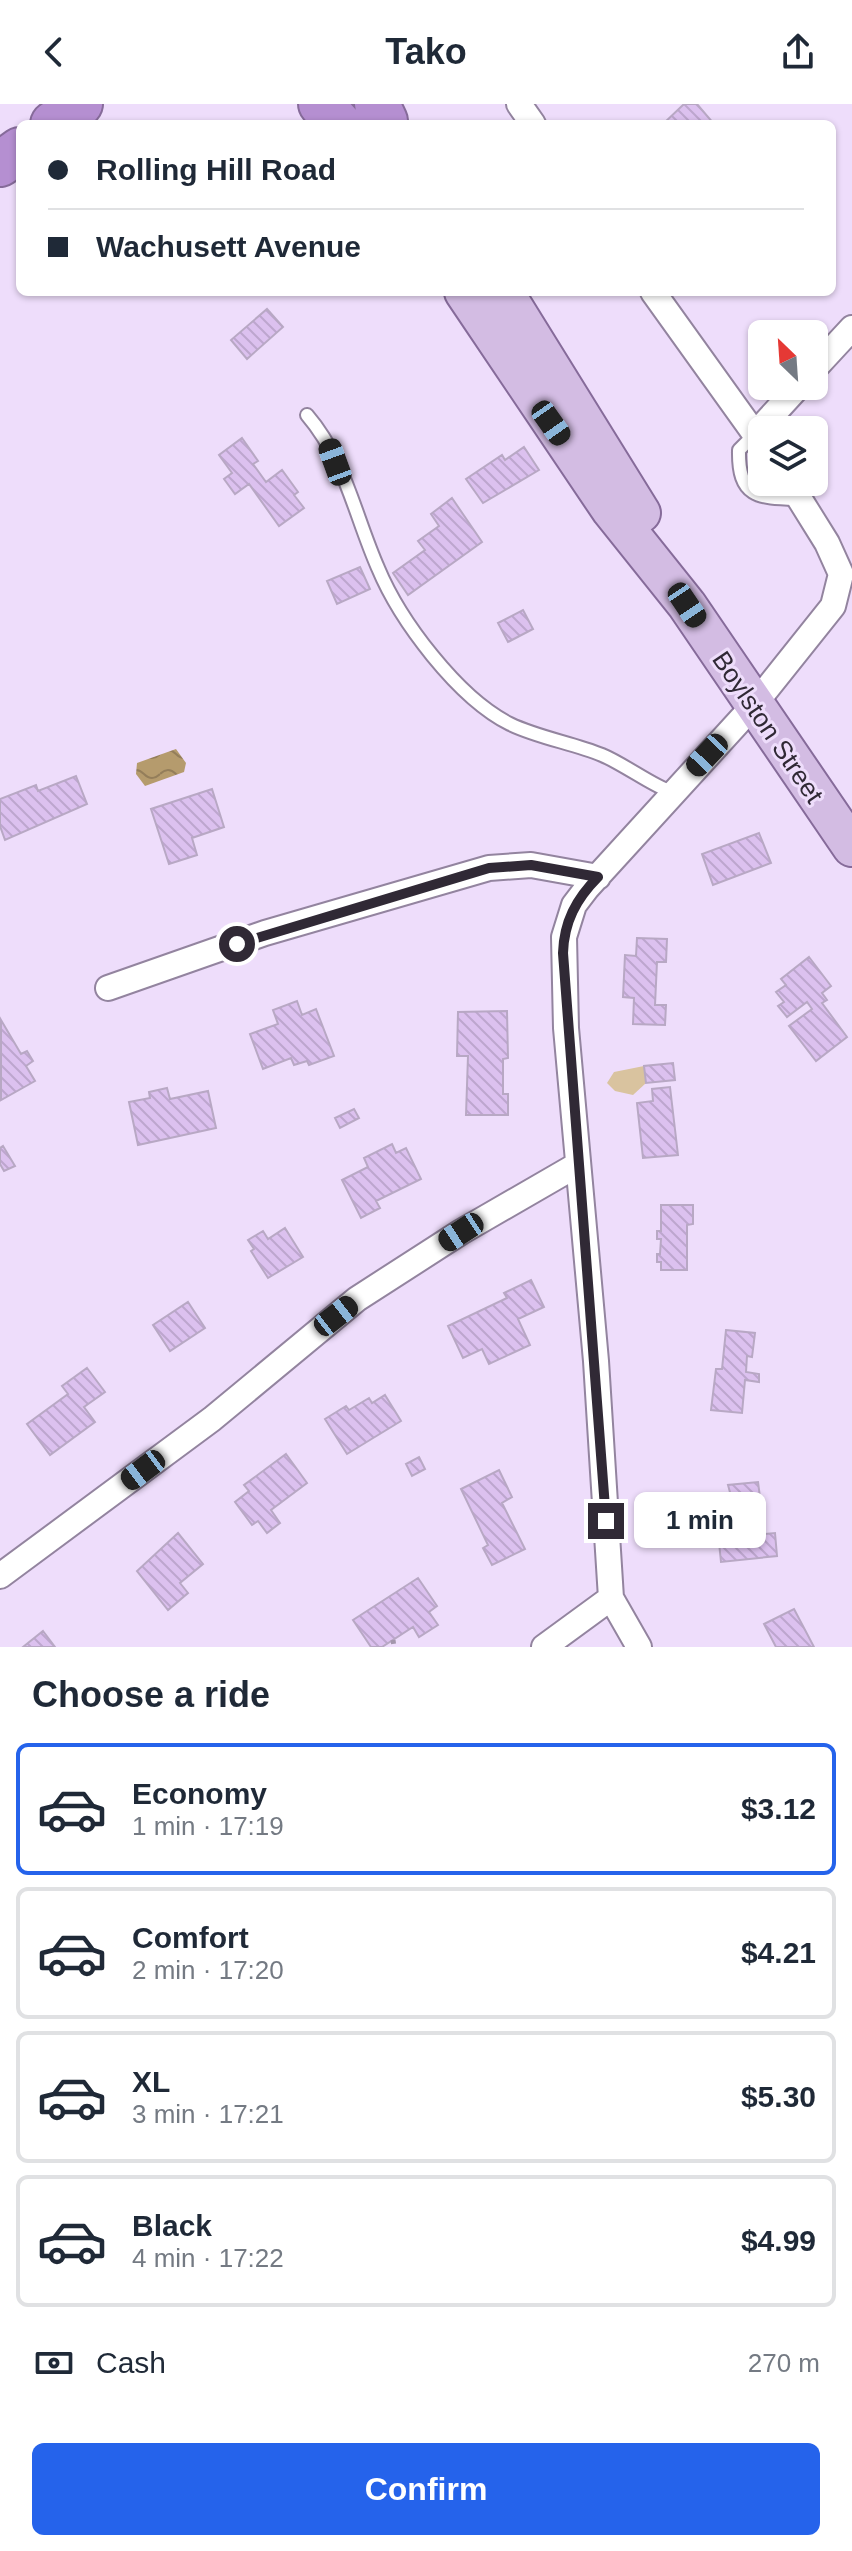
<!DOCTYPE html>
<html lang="en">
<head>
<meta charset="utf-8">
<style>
  body { margin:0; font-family:Arial,sans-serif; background:#f6f6f7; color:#1f2937; height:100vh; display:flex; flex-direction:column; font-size:30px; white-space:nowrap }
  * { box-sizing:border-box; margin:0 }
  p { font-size:26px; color:#747a83 }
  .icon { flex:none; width:44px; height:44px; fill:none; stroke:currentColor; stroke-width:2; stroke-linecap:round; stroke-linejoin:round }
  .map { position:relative; height:1543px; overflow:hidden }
  .panel { display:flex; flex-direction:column; background:#fff; flex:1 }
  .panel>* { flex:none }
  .guide { position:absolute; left:16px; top:16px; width:820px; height:176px; border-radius:12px; box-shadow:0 2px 6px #0004; display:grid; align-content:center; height:176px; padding:0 32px; background:#fff }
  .needle { width:52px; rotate:335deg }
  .fabs { position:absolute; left:748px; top:216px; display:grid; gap:16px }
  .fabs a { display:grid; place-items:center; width:80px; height:80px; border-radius:12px; background:#fff; box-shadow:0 2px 6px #0004; font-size:40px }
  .end { position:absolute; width:36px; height:36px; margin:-18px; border:10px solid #302935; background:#fff; box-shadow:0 0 0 4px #fff }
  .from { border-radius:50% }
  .bubble { position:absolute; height:56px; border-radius:12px; background:#fff; box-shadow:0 2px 6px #0004; font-size:26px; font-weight:700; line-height:56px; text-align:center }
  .car { position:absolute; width:24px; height:48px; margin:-24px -12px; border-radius:10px; box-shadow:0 0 6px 2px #0007; background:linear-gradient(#222 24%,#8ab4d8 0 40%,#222 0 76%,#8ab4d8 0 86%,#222 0) }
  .guide b { display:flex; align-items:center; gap:28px; height:76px; font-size:30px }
  .guide b+b { border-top:2px solid #e0e1e3 }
  .guide i { width:20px; height:20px; background:#1f2937 }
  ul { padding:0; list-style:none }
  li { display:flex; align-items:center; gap:24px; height:132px; margin:0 16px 12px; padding:0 16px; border:4px solid #e0e1e3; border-radius:12px }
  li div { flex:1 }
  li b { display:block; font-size:30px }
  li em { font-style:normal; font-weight:700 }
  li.current { border-color:#2563eb }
  li>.icon { width:72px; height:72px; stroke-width:1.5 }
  h2 { padding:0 32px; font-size:36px; line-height:96px }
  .pay { display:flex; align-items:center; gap:20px; height:88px; padding:0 32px; font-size:30px }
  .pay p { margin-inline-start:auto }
  .button { display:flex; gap:16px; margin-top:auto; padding:16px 32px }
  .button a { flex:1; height:92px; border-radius:12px; background:#2563eb; color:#fff; font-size:32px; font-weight:700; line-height:92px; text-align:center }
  header { display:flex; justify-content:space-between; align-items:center; height:104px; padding:0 32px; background:#fff; font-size:36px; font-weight:700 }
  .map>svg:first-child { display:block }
  .pitch { fill:#d9c39f }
  .water { fill:url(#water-waves) }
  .building { fill:url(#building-back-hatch); stroke:#b8a8c4; stroke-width:2 }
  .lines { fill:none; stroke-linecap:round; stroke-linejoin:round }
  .lane-casing { stroke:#93849f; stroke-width:16 }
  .street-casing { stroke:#93849f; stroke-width:28 }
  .primary-casing { stroke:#866b9a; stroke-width:42 }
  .highway-casing { stroke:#866b9a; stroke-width:48 }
  .path { stroke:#a396ac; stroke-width:5; stroke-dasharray:4 4; stroke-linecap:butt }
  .lane { stroke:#fff; stroke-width:12 }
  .street { stroke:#fff; stroke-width:24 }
  .primary { stroke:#d3bce3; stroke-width:38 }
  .highway { stroke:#b58fd1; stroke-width:44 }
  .route { stroke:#302935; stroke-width:10 }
  .labels { text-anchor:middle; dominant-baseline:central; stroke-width:6; stroke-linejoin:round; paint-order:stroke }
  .street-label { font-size:26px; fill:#302935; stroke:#eeddfb }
</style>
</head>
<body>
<header><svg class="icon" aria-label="back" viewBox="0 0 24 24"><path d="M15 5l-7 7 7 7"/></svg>Tako<svg class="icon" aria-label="share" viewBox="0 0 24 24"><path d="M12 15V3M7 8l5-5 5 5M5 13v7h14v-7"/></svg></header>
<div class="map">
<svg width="852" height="1543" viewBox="0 0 852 1543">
  <defs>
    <pattern id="water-waves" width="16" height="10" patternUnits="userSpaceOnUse" patternTransform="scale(2)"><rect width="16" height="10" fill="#b59b6d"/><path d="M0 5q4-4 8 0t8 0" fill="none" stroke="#947e5a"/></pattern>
    <pattern id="building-back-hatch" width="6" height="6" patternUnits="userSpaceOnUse" patternTransform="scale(2)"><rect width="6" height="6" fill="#dcc1ef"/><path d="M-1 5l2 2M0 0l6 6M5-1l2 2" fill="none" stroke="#bda6ce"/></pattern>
  </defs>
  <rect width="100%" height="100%" fill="#eeddfb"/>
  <path class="pitch" d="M644,962L646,979L633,991L615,987L607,979L614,968Z"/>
  <path class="water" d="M176,645L186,659L184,668L145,682L136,670L137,659Z"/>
  <path class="building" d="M684,0H697L714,20H663Z
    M267,205L283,223L247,255L231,236Z
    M242,334L258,357L253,360L266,378L282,366L298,388L294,391L304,404L279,422L249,380L235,390L224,375L232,369L219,351Z
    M524,343L539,366L483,399L466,375L502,351L505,356Z
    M452,394L482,438L408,491L393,469L425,446L418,437L439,422L431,410Z
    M360,463L370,485L337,500L327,477Z
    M523,506L533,525L508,538L498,519Z
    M76,672L87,700L5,736L0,722V695L36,681L38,687Z
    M212,685L224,723L192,734L197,751L169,760L151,705Z
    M759,729L771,759L713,781L702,750Z
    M637,834L667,835L666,858H657L655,901H666L665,921L633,920L634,894L623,893L625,851L636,852Z
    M809,853L831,882L822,889L827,896L822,899L847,933L816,957L789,922L812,905L807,898L787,913L778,902L784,898L776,888L786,881L781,875Z
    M297,897L302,911L316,905L334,952L309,961L307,957L294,961L291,954L263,965L250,930L278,920L273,906Z
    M507,907L508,954L503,955V990H508V1011H466L468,952H457L458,908Z
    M1,916L21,950L27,947L33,957L26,962L35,977L1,996Z
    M673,959L675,976L646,979L644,962Z
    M670,983L678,1051L643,1054L637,999L653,997L652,985Z
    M167,984L170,995L208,987L216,1024L138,1041L129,998L150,994L149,988Z
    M354,1005L359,1014L340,1024L335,1014Z
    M392,1040L396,1049L406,1044L421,1075L376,1097L380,1104L361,1114L342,1076L368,1063L364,1054Z
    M3,1042L15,1062L4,1067L0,1060V1044Z
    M661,1101H693V1120L687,1121V1166H661V1158H657V1150H660L661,1135H657V1127H661Z
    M285,1124L303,1153L268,1174L251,1147L254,1145L248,1136L263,1127L268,1135Z
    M531,1176L544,1203L518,1215L530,1241L489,1260L482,1245L463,1254L448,1222L507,1194L504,1189Z
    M188,1198L205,1224L170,1247L153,1221Z
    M726,1226L755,1229L752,1253L747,1252L746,1268L759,1270V1278L745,1276L742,1309L711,1306L716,1265H722Z
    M87,1264L105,1288L84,1303L95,1318L50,1351L27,1320L68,1290L62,1282Z
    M385,1291L401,1317L347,1350L325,1315L346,1302L349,1306L369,1294L372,1299Z
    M286,1350L307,1379L271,1406L280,1419L267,1429L258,1417L252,1421L235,1398L249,1387L244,1381Z
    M419,1353L425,1365L412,1372L406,1360Z
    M499,1366L512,1393L502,1399L525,1445L492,1461L483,1444L488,1441L461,1385Z
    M758,1378L760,1393L750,1394L754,1431L775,1429L777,1452L721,1458L716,1409L735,1407L728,1381Z
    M178,1429L203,1460L180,1479L188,1489L168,1506L137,1467Z
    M418,1474L437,1502L429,1508L438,1521L419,1533L413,1523L382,1543H371L353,1516Z
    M794,1505L814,1543H776L764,1520Z
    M43,1527L55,1543H23Z"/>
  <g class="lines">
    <defs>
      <path id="lane" d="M307,311C345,355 355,412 378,464C400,517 458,594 510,620C539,634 573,639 602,651C624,660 654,683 672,688
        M755,330L739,346C738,395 759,394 800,395"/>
      <path id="street" d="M519,0L533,20
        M653,188L762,340
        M814,265L852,224
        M755,330L799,282
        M108,884L265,829L489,764L531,761L598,773
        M0,1472L212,1315L357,1195L461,1128L577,1061
        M544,1543L611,1494
        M639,1543L611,1494L596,1257L566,924L564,833L574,801L587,784L754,601L833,502L841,470L827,439L789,378"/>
      <path id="primary" d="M464,188L611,406L687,501L852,743
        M504,188L641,409"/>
      <path id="highway" d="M321,0L339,20
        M377,0L385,17
        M53,20L80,0
        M0,60L20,46"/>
    </defs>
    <use href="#lane" class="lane-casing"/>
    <use href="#street" class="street-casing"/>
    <use href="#primary" class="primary-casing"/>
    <use href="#highway" class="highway-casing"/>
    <path class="path" d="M393,1536L394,1543"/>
    <use href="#lane" class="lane"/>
    <use href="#street" class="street"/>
    <use href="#primary" class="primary"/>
    <use href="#highway" class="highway"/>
  </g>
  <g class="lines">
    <path class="route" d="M237,840L489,764L531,761L598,773C576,795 564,818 563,849L606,1417"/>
  </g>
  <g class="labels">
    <g class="street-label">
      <text transform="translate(768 623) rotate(56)">Boylston Street</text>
    </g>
  </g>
</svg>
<div class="fabs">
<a><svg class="needle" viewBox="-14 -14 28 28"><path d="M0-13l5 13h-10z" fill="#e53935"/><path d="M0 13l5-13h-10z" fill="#747a83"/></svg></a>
<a><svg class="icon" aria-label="layers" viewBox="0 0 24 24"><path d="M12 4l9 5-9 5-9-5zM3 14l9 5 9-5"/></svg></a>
</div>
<i class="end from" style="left:237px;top:840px"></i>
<i class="end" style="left:606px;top:1417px"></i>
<div class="bubble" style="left:634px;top:1388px;width:132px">1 min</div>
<i class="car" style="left:551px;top:319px;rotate:145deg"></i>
<i class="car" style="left:335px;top:358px;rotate:340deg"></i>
<i class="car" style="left:687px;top:501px;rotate:146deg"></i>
<i class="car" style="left:707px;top:651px;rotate:223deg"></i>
<i class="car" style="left:461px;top:1128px;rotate:237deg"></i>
<i class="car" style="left:336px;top:1212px;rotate:52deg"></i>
<i class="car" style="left:143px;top:1366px;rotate:233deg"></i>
<div class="guide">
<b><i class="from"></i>Rolling Hill Road</b>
<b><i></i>Wachusett Avenue</b>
</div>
</div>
<section class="panel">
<h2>Choose a ride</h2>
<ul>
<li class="current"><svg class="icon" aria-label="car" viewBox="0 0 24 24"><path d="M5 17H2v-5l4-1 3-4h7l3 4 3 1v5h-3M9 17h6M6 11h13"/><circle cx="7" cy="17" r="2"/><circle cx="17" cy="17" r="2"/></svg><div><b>Economy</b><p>1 min · 17:19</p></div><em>$3.12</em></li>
<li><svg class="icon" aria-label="car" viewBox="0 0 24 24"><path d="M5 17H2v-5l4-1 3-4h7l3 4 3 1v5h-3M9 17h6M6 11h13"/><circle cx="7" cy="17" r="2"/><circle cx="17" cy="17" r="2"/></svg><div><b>Comfort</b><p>2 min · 17:20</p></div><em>$4.21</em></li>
<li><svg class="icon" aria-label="car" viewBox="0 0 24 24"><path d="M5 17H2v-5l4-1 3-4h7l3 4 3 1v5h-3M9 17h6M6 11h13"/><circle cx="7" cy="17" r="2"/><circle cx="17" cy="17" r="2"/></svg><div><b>XL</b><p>3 min · 17:21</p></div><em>$5.30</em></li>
<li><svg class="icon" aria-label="car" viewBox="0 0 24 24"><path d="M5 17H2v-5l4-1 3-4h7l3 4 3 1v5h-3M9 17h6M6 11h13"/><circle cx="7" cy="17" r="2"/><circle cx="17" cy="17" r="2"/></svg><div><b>Black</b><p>4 min · 17:22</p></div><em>$4.99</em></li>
</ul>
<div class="pay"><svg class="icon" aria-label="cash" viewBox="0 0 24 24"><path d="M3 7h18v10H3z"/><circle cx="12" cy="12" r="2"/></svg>Cash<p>270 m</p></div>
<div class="button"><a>Confirm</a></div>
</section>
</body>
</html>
